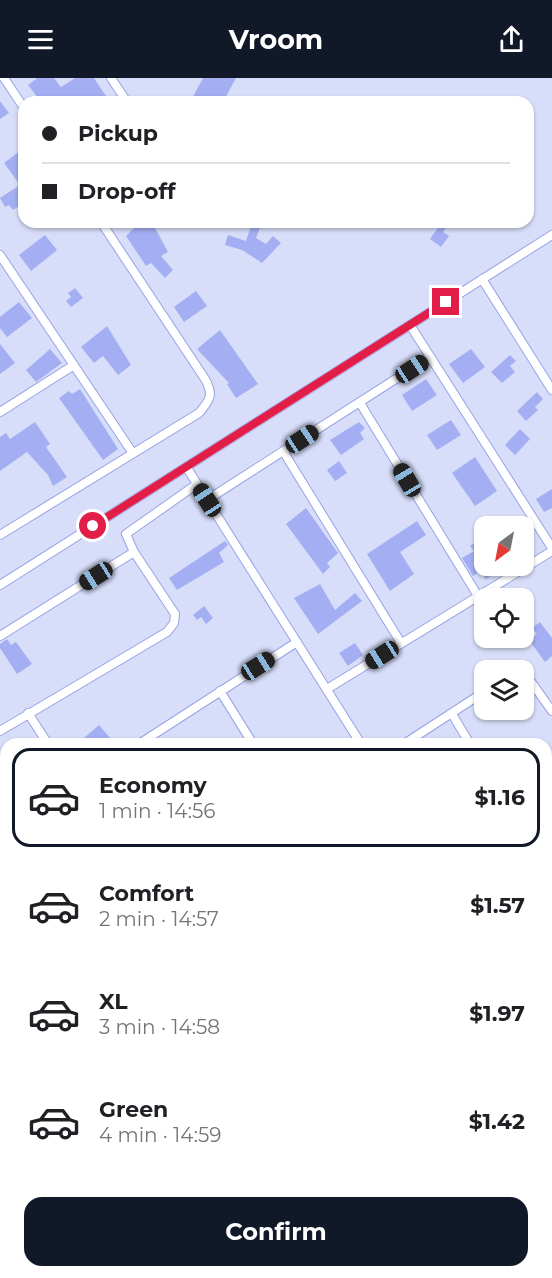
<!DOCTYPE html>
<html lang="en">
<head>
<meta charset="utf-8">
<style>
  body { margin:0; font-family:Montserrat,sans-serif; background:#f2f2f2; color:#202124; height:100vh; display:flex; flex-direction:column; font-size:22px; white-space:nowrap }
  * { box-sizing:border-box; margin:0 }
  p { font-size:20px; color:#757577 }
  .icon { flex:none; width:33px; height:33px; fill:none; stroke:currentColor; stroke-width:2; stroke-linecap:round; stroke-linejoin:round }
  .map { position:relative; flex:1; overflow:hidden }
  .side { position:absolute; left:0px; top:660px; width:552px; height:540px; display:flex; flex-direction:column; background:#fff; border-radius:18px 18px 0 0; box-shadow:0 2px 4px #0004 }
  .side>* { flex:none }
  .banner { position:absolute; left:18px; top:18px; width:516px; height:132px; border-radius:18px; box-shadow:0 2px 4px #0004; display:grid; align-content:center; height:132px; padding:0 24px; background:#fff }
  .needle { width:39px; rotate:212deg }
  .fabs { position:absolute; left:474px; top:438px; display:grid; gap:12px }
  .fabs a { display:grid; place-items:center; width:60px; height:60px; border-radius:12px; background:#fff; box-shadow:0 2px 4px #0004; font-size:30px }
  .end { position:absolute; width:27px; height:27px; margin:-14px; border:8px solid #e11d48; background:#fff; box-shadow:0 0 0 3px #fff }
  .from { border-radius:50% }
  .car { position:absolute; width:18px; height:36px; margin:-18px -9px; border-radius:8px; box-shadow:0 0 4px 2px #0007; background:linear-gradient(#222 24%,#8ab4d8 0 40%,#222 0 76%,#8ab4d8 0 86%,#222 0) }
  .banner b { display:flex; align-items:center; gap:21px; height:57px; font-size:22px }
  .banner b+b { border-top:2px solid #e0e0e0 }
  .banner i { width:15px; height:15px; background:#202124 }
  ul { padding:10px 0 0; list-style:none }
  li { display:flex; align-items:center; gap:18px; height:99px; margin:0 12px 9px; padding:0 12px; border:3px solid transparent; border-radius:18px }
  li div { flex:1 }
  li b { display:block; font-size:22px }
  li em { font-style:normal; font-weight:700 }
  li.current { border-color:#111827 }
  li>.icon { width:54px; height:54px; stroke-width:1.5 }
  .primary-button { display:flex; gap:12px; margin-top:auto; padding:12px 24px }
  .primary-button a { flex:1; height:69px; border-radius:18px; background:#111827; color:#fff; font-size:24px; font-weight:700; line-height:69px; text-align:center }
  header { display:flex; justify-content:space-between; align-items:center; height:78px; padding:0 24px; background:#111827; color:#fff; font-size:27px; font-weight:700 }
  .map>svg:first-child { display:block }
  .building { fill:#a3aff2 }
  .lines { fill:none; stroke-linecap:round; stroke-linejoin:round }
  .street-casing { stroke:#96a2e4; stroke-width:10 }
  .street { stroke:#fff; stroke-width:8 }
  .route { stroke:#e11d48; stroke-width:8 }
</style>
</head>
<body>
<header><svg class="icon" aria-label="menu" viewBox="0 0 24 24"><path d="M4 6h16M4 12h16M4 18h16"/></svg>Vroom<svg class="icon" aria-label="share" viewBox="0 0 24 24"><path d="M12 15V3M7 8l5-5 5 5M5 13v7h14v-7"/></svg></header>
<div class="map">
<svg width="552" height="1200" viewBox="0 0 552 1200">
  <rect width="100%" height="100%" fill="#d8defa"/>
  <path class="building" d="M37,0H54L61,9L75,0H94L110,24H41L28,7Z
    M203,0H236L223,24H190Z
    M0,23L9,35L0,41Z
    M24,70V125L13,132L9,127L5,129L0,120L20,107L4,85Z
    M140,144H149L155,150L168,174L161,178L173,192L165,200L151,185L146,188L126,158Z
    M442,144H450L443,154L449,158L441,169L430,161Z
    M251,148L260,150L256,160L266,166L273,158L281,165L262,185L242,172L225,167L228,157L246,163Z
    M45,157L57,172L31,193L19,177Z
    M75,210L83,220L71,229L66,223L71,219L68,215Z
    M196,213L207,228L184,244L174,229Z
    M19,224L32,240L7,259L0,250V239Z
    M107,248L131,287L118,297L103,278L94,285L81,269Z
    M220,252L258,306L236,320L227,306L229,305L197,271Z
    M0,266L15,285L0,296Z
    M50,271L62,285L36,304L26,292Z
    M471,271L485,289L463,305L449,286Z
    M510,277L516,283L510,288L515,294L502,305L491,294Z
    M426,301L437,317L412,333L402,317Z
    M80,311L118,371L103,382L59,320L69,313L72,316Z
    M537,314L543,321L535,329L538,332L526,343L517,333Z
    M451,342L461,357L437,372L427,357Z
    M35,344L50,366L46,369L67,399L53,408L48,397L27,374L0,393V359L6,355L10,361Z
    M359,344L365,350L360,355L364,361L341,377L330,362Z
    M520,351L530,361L515,377L505,367Z
    M475,379L497,413L475,428L452,395Z
    M339,383L347,395L335,403L327,392Z
    M552,411V430L544,434L536,421Z
    M306,430L338,475L327,485L330,489L323,496L286,446Z
    M417,443L426,457L400,474L414,496L390,513L367,476Z
    M484,458V488H506L486,501L480,493L473,498L462,480L474,473L470,468Z
    M225,463L228,467L219,475L224,484L177,512L169,500Z
    M320,506L335,532L355,515L362,523L318,556L294,520Z
    M204,528L213,540L206,546L201,539L197,542L193,537Z
    M540,544L552,560V578L545,584L529,562L537,556L532,550Z
    M7,561L11,567L16,564L32,586L17,596L0,570V566Z
    M355,565L363,577L348,588L339,575Z
    M99,647L115,666H77Z"/>
  <g class="lines">
    <defs>
      <path id="street" d="M4,0L24,30
        M111,0L127,24
        M0,177L132,374
        M482,201L552,312
        M410,247L552,470
        M360,325L478,518
        M0,334L74,287
        M283,373L401,565
        M187,390L361,666
        M207,422L430,279
        M0,457L199,335C210,322 214,317 205,301L101,144
        M0,507L552,157
        M0,558L134,474
        M524,594L552,633
        M327,611L552,473
        M220,613L253,666
        M28,635L48,666
        M452,636L470,666
        M0,653L167,554L174,545L175,536L134,474L126,456L197,406
        M139,666L297,564
        M404,666L484,614
        M0,752L6,748
        M546,791L552,801
        M0,855L6,851
        M0,898L6,907
        M546,959L552,969
        M0,1048L6,1057
        M0,1081L6,1078
        M546,1125L552,1134
        M546,1182L552,1178
        M93,1194L97,1200
        M191,1194L195,1200
        M290,1194L294,1200
        M390,1194L394,1200
        M495,1194L498,1200
        M517,1200L527,1194"/>
    </defs>
    <use href="#street" class="street-casing"/>
    <use href="#street" class="street"/>
  </g>
  <g class="lines">
    <path class="route" d="M93,448L446,224"/>
  </g>
</svg>
<div class="fabs">
<a><svg class="needle" viewBox="-14 -14 28 28"><path d="M0-13l5 13h-10z" fill="#e53935"/><path d="M0 13l5-13h-10z" fill="#757577"/></svg></a>
<a><svg class="icon" aria-label="locate" viewBox="0 0 24 24"><circle cx="12" cy="12" r="6"/><path d="M12 2v4M12 18v4M2 12h4M18 12h4"/></svg></a>
<a><svg class="icon" aria-label="layers" viewBox="0 0 24 24"><path d="M12 4l9 5-9 5-9-5zM3 14l9 5 9-5"/></svg></a>
</div>
<i class="end from" style="left:93px;top:448px"></i>
<i class="end" style="left:446px;top:224px"></i>
<i class="car" style="left:412px;top:291px;rotate:57deg"></i>
<i class="car" style="left:302px;top:361px;rotate:57deg"></i>
<i class="car" style="left:407px;top:402px;rotate:329deg"></i>
<i class="car" style="left:207px;top:422px;rotate:327deg"></i>
<i class="car" style="left:96px;top:498px;rotate:238deg"></i>
<i class="car" style="left:382px;top:577px;rotate:238deg"></i>
<i class="car" style="left:258px;top:588px;rotate:58deg"></i>
<div class="banner">
<b><i class="from"></i>Pickup</b>
<b><i></i>Drop-off</b>
</div>
<section class="side">
<ul>
<li class="current"><svg class="icon" aria-label="car" viewBox="0 0 24 24"><path d="M5 17H2v-5l4-1 3-4h7l3 4 3 1v5h-3M9 17h6M6 11h13"/><circle cx="7" cy="17" r="2"/><circle cx="17" cy="17" r="2"/></svg><div><b>Economy</b><p>1 min · 14:56</p></div><em>$1.16</em></li>
<li><svg class="icon" aria-label="car" viewBox="0 0 24 24"><path d="M5 17H2v-5l4-1 3-4h7l3 4 3 1v5h-3M9 17h6M6 11h13"/><circle cx="7" cy="17" r="2"/><circle cx="17" cy="17" r="2"/></svg><div><b>Comfort</b><p>2 min · 14:57</p></div><em>$1.57</em></li>
<li><svg class="icon" aria-label="car" viewBox="0 0 24 24"><path d="M5 17H2v-5l4-1 3-4h7l3 4 3 1v5h-3M9 17h6M6 11h13"/><circle cx="7" cy="17" r="2"/><circle cx="17" cy="17" r="2"/></svg><div><b>XL</b><p>3 min · 14:58</p></div><em>$1.97</em></li>
<li><svg class="icon" aria-label="car" viewBox="0 0 24 24"><path d="M5 17H2v-5l4-1 3-4h7l3 4 3 1v5h-3M9 17h6M6 11h13"/><circle cx="7" cy="17" r="2"/><circle cx="17" cy="17" r="2"/></svg><div><b>Green</b><p>4 min · 14:59</p></div><em>$1.42</em></li>
</ul>
<div class="primary-button"><a>Confirm</a></div>
</section>
</div>
</body>
</html>
